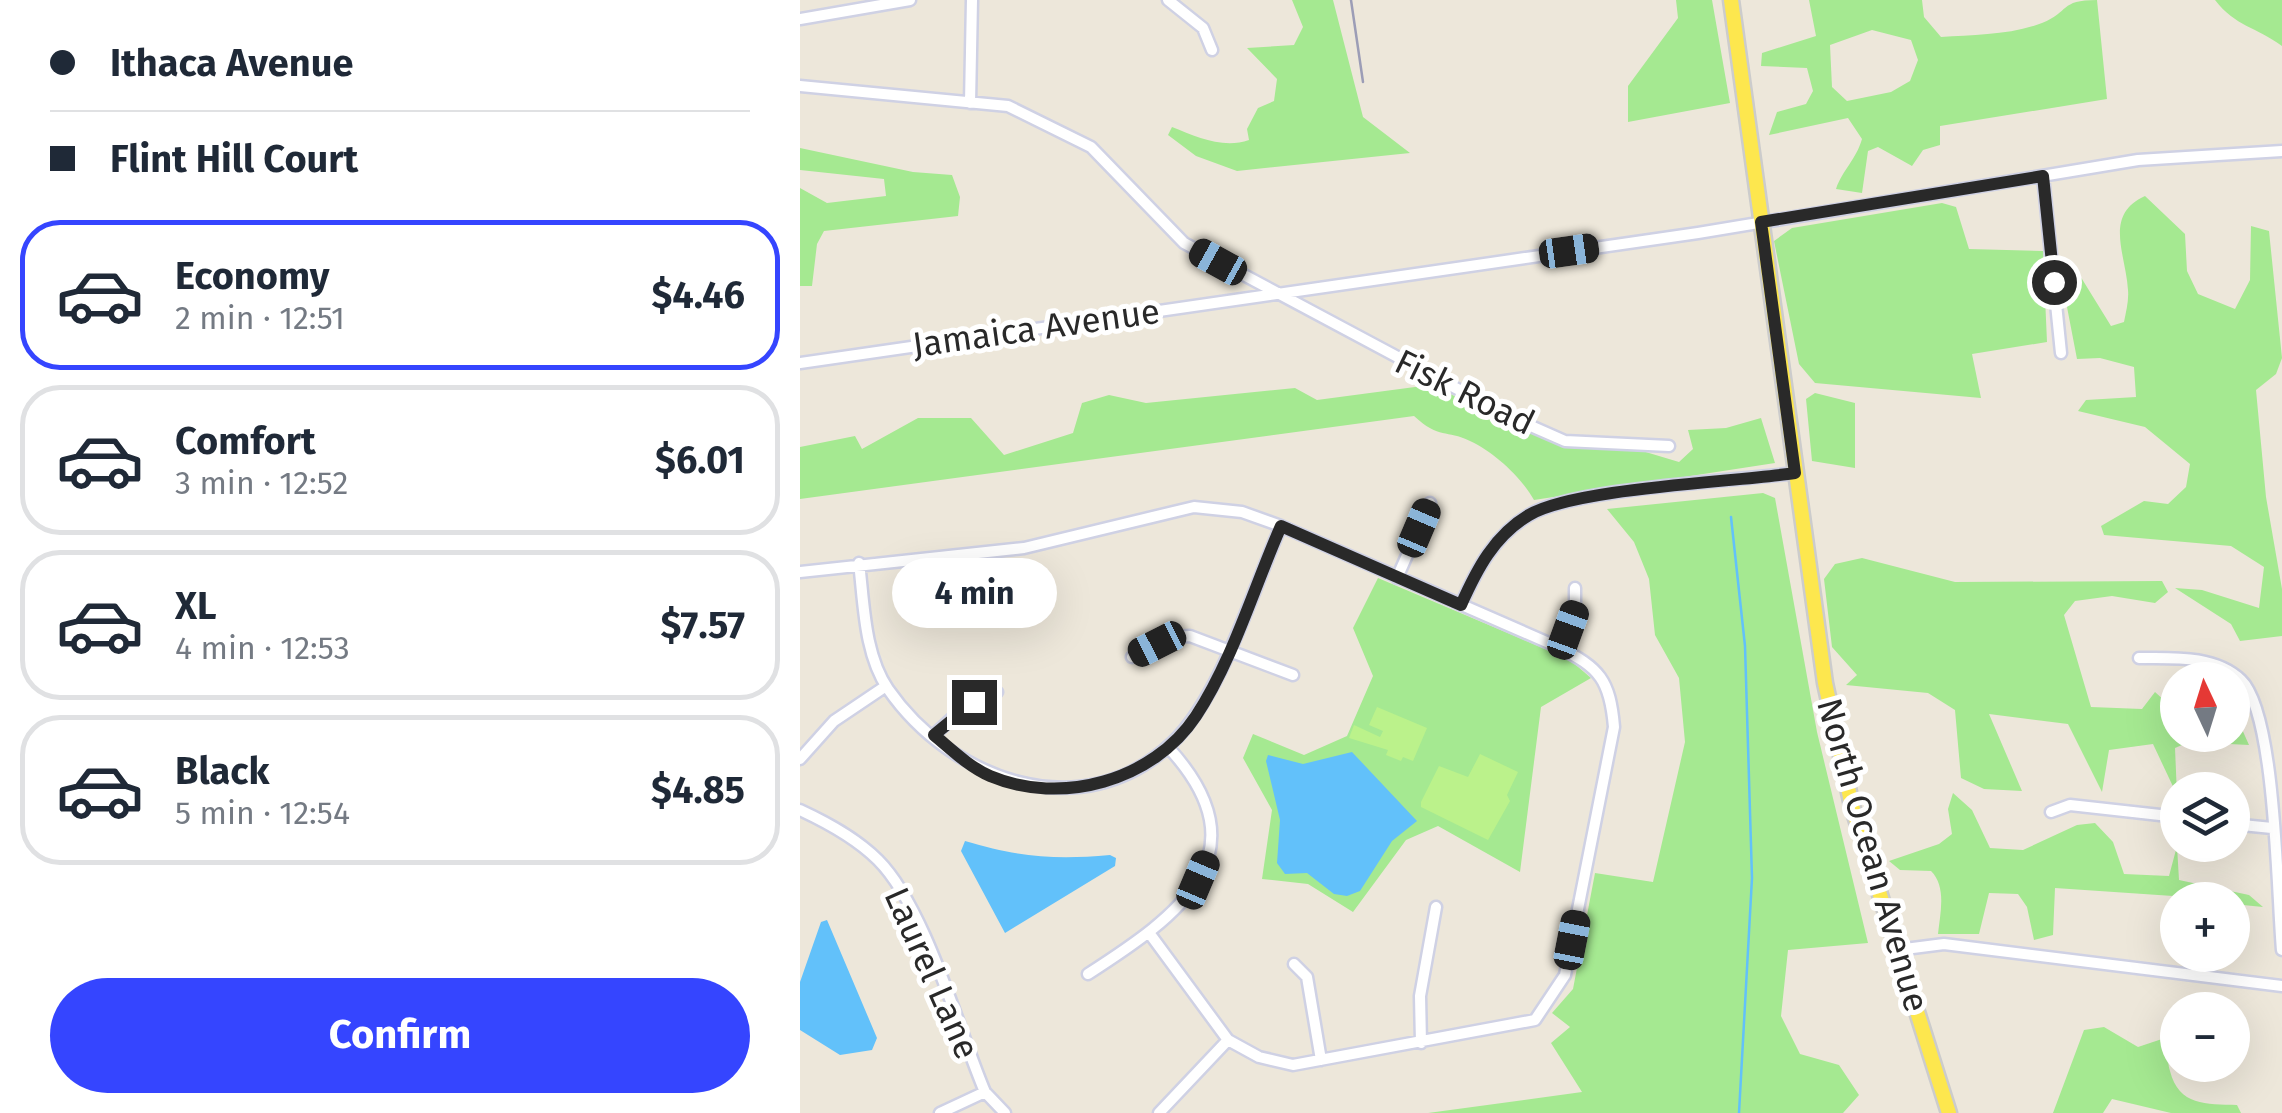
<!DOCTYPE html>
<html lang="en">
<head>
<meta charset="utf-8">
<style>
  body { margin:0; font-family:"Fira Sans",sans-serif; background:#f2f2f3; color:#1f2937; height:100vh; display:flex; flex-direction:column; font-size:38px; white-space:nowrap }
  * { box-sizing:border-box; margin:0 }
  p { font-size:32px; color:#747a83 }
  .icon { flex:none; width:55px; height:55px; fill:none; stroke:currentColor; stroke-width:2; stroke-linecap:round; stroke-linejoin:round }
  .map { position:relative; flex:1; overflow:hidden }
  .panel { display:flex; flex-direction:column; background:#fff; width:800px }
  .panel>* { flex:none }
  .top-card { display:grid; align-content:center; height:220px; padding:0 50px; background:#fff }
  .needle { width:65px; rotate:356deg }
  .buttons { position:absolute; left:1360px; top:662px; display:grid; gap:20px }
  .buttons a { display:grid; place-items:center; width:90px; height:90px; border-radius:50%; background:#fff; box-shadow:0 10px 40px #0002; font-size:50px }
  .end { position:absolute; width:45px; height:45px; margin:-22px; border:12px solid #292929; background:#fff; box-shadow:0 0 0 5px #fff }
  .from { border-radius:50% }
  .bubble { position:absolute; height:70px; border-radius:35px; background:#fff; box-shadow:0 10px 40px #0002; font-size:32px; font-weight:700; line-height:70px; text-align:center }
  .car { position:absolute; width:30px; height:60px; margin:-30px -15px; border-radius:12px; box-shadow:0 0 8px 2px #0007; background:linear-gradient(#222 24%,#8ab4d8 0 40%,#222 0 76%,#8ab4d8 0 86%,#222 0) }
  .top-card b { display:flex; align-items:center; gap:35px; height:95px; font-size:38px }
  .top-card b+b { border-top:2px solid #e0e1e3 }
  .top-card i { width:25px; height:25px; background:#1f2937 }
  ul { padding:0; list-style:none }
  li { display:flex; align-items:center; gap:30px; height:150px; margin:0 20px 15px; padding:0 30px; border:5px solid #e0e1e3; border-radius:40px }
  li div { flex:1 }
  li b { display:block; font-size:38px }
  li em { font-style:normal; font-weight:700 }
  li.on { border-color:#3545ff }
  li>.icon { width:90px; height:90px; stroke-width:1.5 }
  .primary-button { display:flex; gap:20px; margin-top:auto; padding:20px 50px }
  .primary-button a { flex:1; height:115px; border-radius:60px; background:#3545ff; color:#fff; font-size:40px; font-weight:700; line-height:115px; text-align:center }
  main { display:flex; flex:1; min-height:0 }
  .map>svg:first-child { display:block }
  .green { fill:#a5e991; fill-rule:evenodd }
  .pitch { fill:#bbf28b }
  .water { fill:#62c1fa }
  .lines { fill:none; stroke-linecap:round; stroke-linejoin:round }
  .stream { stroke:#62c1fa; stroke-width:2.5 }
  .minor-casing { stroke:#cfd1e4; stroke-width:15 }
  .major-casing { stroke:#ccc; stroke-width:19 }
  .minor { stroke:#fff; stroke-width:10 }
  .major { stroke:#fde74e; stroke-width:14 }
  .rail { stroke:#9c9db6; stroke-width:2.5 }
  .route { stroke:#292929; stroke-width:12 }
  .labels { text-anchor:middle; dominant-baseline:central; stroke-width:10; stroke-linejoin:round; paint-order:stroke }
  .street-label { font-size:35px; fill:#292929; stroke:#fff }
</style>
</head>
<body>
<main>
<section class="panel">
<div class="top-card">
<b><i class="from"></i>Ithaca Avenue</b>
<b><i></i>Flint Hill Court</b>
</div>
<ul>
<li class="on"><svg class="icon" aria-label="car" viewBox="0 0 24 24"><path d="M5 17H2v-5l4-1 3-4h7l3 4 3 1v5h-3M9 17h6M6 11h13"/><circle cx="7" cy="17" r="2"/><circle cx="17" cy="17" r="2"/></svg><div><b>Economy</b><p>2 min · 12:51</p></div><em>$4.46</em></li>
<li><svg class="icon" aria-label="car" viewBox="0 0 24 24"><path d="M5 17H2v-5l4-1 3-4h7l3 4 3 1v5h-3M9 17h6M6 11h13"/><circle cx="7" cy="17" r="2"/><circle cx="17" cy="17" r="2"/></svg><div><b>Comfort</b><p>3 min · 12:52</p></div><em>$6.01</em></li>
<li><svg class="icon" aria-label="car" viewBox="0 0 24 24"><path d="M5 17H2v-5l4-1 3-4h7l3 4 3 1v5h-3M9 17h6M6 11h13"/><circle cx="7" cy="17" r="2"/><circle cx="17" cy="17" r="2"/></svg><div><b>XL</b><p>4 min · 12:53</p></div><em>$7.57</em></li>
<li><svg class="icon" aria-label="car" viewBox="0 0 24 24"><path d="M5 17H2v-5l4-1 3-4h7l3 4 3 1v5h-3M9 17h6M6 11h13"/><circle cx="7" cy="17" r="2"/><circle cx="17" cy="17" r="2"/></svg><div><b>Black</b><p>5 min · 12:54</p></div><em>$4.85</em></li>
</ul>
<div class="primary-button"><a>Confirm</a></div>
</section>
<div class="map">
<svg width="1482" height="1113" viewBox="0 0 1482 1113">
  <rect width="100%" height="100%" fill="#ede7da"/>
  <path class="green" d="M492,0H533L563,117L610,153L437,171L396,156L368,135L372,127C397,137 423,149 449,140L447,129L458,108L474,101L477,79L447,48L494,45L503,27Z
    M876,0H912L930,103L828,122V86L878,18Z
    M1009,0H1122L1124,17L1141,37C1173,35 1211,35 1242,23C1270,12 1259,0 1297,0L1307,99L1140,126V145L1123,150L1112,166L1078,147L1068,151L1062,193L1036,189C1043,169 1056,160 1062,139L1048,118L969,135L977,112L1006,104L1013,91L1007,68L961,66L962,53L1016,36ZM1072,30L1111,40L1118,60L1110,81L1091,92L1047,101L1032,87L1030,45Z
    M1415,0H1482V46C1455,26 1436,27 1415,0Z
    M0,148L113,172L152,175L160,197L158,216L24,231L17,244L12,286H0V188L27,203L86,196L84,179L0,170Z
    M1345,196L1385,234L1387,271L1398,294L1435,309L1450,280L1451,226L1469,231L1482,358L1476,374L1456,390L1466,497L1482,589V636L1440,641L1431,624L1375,588L1402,590L1459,608L1464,567L1431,546L1304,535L1301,526L1344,501L1368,504L1386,487L1390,464L1345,427L1278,411L1286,400L1336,397L1334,367L1300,358L1277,359L1257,255L1282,279L1311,326L1324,322C1326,312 1329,300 1328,290C1326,254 1303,215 1345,196Z
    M1142,203L1156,207L1169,249L1243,251L1247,342L1172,354L1181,398L1015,383L999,364L974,241L992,228Z
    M630,385L764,445L829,447L879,462L893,449L888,430L926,428L961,418L975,463L734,500C722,478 694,452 670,441C646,429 640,440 614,416L0,499V447L55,436L62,449L118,418H171L204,455L273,433L282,403L309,395L346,403L495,388L517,400Z
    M1015,393L1055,403V468L1012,461L1006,399Z
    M963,493L975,498L1017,732L1068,943L988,950L981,1016L1000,1054L1039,1065L1059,1095L1043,1113H628L782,1092L751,1043L770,1027L752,1013L773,989L795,873L853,882L885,742L879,678L855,635L849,579L834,542L807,509Z
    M1062,558L1155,582L1362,581L1368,592L1355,603L1312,596L1275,601L1264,615L1291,707L1342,709L1355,692L1377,712L1378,735H1432L1433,717L1437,718L1449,745L1389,742L1375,748L1377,795L1353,744L1309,750L1302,792L1268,724L1189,714L1222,791L1184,789L1161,778L1155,710L1128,693L1046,685L1057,675L1032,647L1024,579L1035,564Z
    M578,578L769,659L791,678L741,707L720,872L638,826L606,840L553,912L508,884L462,879L472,810L443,758L453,734L504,755L547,736L573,676L553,628Z
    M1153,793L1172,810L1190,848L1223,850L1277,825L1295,823L1313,842L1324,874L1369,876L1377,846L1379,880L1449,895L1463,907L1433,904L1432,900L1255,888L1253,935L1234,940L1227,907L1218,894L1189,893L1179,934H1138C1140,914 1147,887 1131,871L1100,870L1089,861L1139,844L1152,834L1148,809Z
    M1304,1027L1338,1047L1362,1039C1371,1049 1366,1058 1370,1071C1379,1106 1406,1104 1437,1105L1441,1113H1371L1312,1099L1303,1113H1253L1284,1030Z"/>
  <path class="pitch" d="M577,707L627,728L613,761L603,757L601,761L586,755L588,750L549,738L554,725L580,737L583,731L569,725Z
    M680,754L718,772L707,795L710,801L688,840L621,807V802L639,766L668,777Z"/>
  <path class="water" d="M552,752L617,821L592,841L560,891L547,896L534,894L507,873L485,874L477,863L480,820L466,761L468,755L503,764Z
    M165,841C219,857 254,860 310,855L316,858L315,866L205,933L161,851Z
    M27,920L77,1038L72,1050L40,1055L0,1030V982L21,922Z"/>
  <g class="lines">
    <path class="stream" d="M931,517L945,646L952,878L939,1113"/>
    <defs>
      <path id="minor" d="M368,0L403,28L412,50
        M0,19L110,0
        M0,86L208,106L291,147L384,243L708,416L765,441L869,446
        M170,103L172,0
        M1243,176L1261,353
        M0,363L898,233L1338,160L1482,151
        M59,563C64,603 64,654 88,689C151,780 282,829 372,743C421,697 453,589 481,526
        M0,572L224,548L394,507L442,512L481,526L758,647C800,668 810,680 814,727L765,975L735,1020L493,1065L459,1057L428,1040L350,934
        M597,578L630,503
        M661,605C677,569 694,536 729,515C774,488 936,481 995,473
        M761,649L775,611V588
        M332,657L373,637L390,636L493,675
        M1339,658C1373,658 1415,655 1441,680C1476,713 1477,896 1482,950
        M134,735L161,710L197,692
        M0,759L34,721L86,686
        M0,810C28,823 56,838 78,860C125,907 158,1028 185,1092L205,1113
        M1251,812L1270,805L1378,817
        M1432,824L1472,828
        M1097,950L1144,944L1482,986
        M494,964L507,977L521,1060
        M288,974C378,916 467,854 368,747
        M621,1043L620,996L636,907
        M140,1113L185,1092
        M359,1113L428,1040"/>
      <path id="major" d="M931,0L1025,683L1052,806L1149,1113"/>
    </defs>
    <use href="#minor" class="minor-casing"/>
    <use href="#major" class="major-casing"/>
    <use href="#minor" class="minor"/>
    <use href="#major" class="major"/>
    <path class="rail" d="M551,0L563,82"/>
  </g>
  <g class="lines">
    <path class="route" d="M174,702L134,735C151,749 169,767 190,776C261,806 353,781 396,716C433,660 454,587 481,526L661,605C677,569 694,536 729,515C774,488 935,482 995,473L961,222L1243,176L1254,282"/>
  </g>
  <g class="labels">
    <g class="street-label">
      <text transform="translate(236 328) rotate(-8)">Jamaica Avenue</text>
      <text transform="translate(665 392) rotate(26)">Fisk Road</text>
      <text transform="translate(1073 855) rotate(74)">North Ocean Avenue</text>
      <text transform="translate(132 973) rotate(66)">Laurel Lane</text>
    </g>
  </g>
</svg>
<div class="buttons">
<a><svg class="needle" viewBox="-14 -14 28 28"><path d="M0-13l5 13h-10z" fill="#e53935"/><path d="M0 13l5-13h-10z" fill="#747a83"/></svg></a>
<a><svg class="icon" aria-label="layers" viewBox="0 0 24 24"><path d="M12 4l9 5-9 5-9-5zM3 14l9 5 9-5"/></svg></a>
<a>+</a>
<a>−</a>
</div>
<i class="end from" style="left:1254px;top:282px"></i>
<i class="end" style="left:174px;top:702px"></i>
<div class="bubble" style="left:92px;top:558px;width:165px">4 min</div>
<i class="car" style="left:769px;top:251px;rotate:82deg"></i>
<i class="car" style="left:418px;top:262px;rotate:299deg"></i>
<i class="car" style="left:619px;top:528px;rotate:23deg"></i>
<i class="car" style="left:768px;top:630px;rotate:20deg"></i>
<i class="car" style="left:357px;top:644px;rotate:243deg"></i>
<i class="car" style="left:398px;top:880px;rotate:23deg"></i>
<i class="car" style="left:772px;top:940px;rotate:11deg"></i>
</div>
</main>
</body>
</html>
